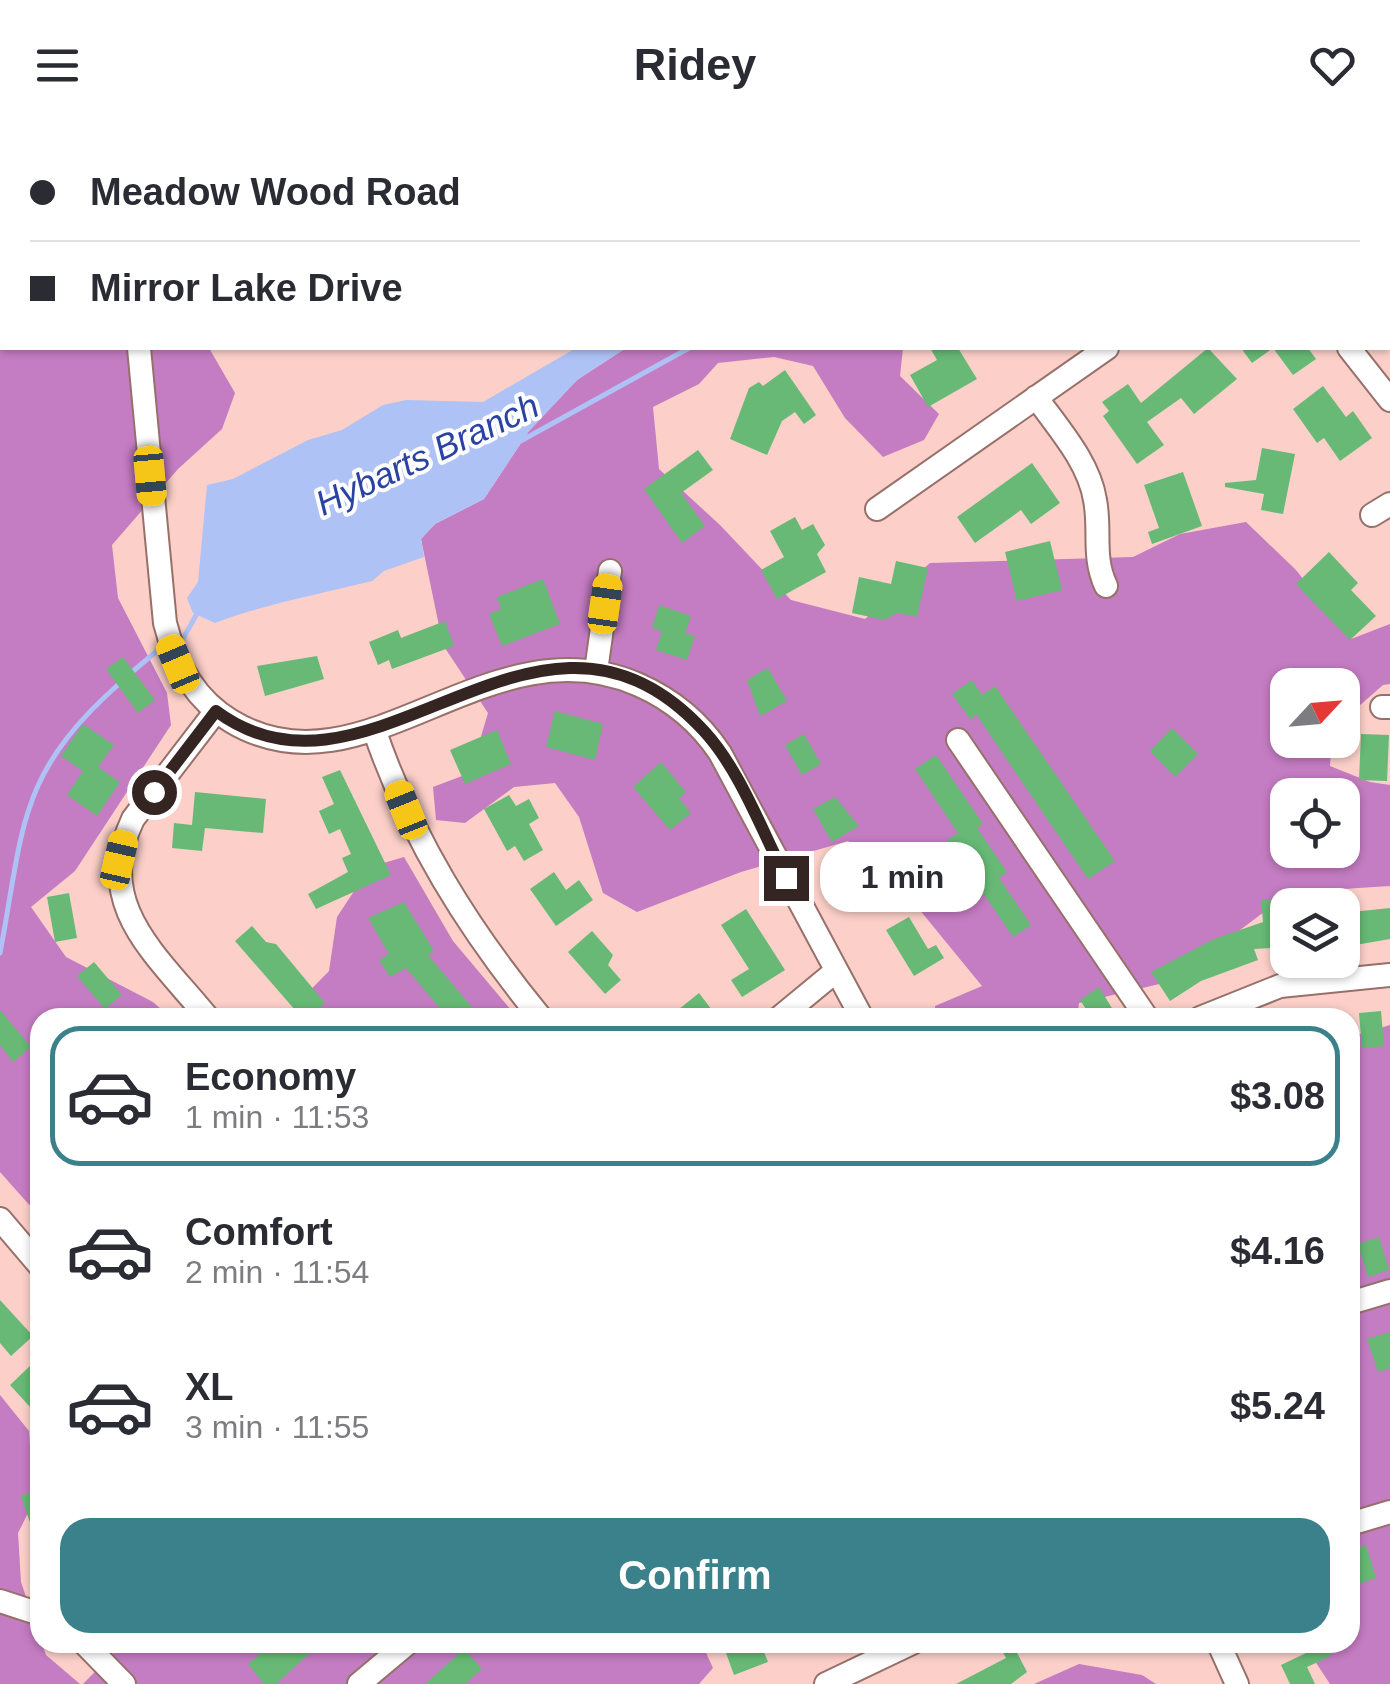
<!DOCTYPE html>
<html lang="en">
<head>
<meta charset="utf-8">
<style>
  body { margin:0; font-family:Helvetica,sans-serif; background:#f7f7f7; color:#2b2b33; height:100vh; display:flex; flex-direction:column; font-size:38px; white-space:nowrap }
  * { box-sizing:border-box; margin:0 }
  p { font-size:32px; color:#7c7c81 }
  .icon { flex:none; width:55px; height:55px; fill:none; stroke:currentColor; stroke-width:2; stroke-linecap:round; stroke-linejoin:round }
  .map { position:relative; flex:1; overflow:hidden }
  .panel { position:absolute; left:30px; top:878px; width:1330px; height:645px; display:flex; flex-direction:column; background:#fff; border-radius:30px; box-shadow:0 2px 8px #0004 }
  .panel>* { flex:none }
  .guide { position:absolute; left:0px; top:0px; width:1390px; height:220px; box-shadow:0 2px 8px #0004; display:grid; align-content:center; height:220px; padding:0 30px; background:#fff }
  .needle { width:65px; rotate:64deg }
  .controls { position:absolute; left:1270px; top:538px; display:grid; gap:20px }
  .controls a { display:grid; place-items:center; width:90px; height:90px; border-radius:20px; background:#fff; box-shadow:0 2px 8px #0004; font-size:50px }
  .end { position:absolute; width:45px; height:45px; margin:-22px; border:12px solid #352522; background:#fff; box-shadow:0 0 0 5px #fff }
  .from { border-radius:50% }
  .bubble { position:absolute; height:70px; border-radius:30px; background:#fff; box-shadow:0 2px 8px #0004; font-size:32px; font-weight:600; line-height:70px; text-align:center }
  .car { position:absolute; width:30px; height:60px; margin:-30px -15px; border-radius:12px; box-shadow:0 0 8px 2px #0007; background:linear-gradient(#f5c518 24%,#345 0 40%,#f5c518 0 76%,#345 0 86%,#f5c518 0) }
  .guide b { display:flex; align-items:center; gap:35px; height:95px; font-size:38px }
  .guide b+b { border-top:2px solid #e1e1e2 }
  .guide i { width:25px; height:25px; background:#2b2b33 }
  ul { padding:18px 0 0; list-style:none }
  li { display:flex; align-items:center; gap:30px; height:140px; margin:0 20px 15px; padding:0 10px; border:5px solid transparent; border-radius:30px }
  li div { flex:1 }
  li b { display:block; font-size:38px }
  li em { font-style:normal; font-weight:600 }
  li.on { border-color:#3a818b }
  li>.icon { width:90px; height:90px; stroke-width:1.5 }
  .cta { display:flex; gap:20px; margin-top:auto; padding:20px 30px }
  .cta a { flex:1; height:115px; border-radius:30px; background:#3a818b; color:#fff; font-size:40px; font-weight:600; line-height:115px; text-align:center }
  header { display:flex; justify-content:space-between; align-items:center; height:130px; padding:0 30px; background:#fff; font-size:45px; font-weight:600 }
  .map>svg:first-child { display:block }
  .forest { fill:#c47cc2; fill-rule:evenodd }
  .water { fill:#aec2f6 }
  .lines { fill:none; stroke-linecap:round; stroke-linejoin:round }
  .stream { stroke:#aec2f6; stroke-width:5 }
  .building { fill:#67b975 }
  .minor-casing { stroke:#97706a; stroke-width:26 }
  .minor { stroke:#fff; stroke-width:22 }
  .route { stroke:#352522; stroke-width:12 }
  .labels { text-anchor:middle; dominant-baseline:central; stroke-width:8; stroke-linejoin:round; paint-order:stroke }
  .water-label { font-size:35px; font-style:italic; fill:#2a42a2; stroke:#fdfdfd }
</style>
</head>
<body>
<header><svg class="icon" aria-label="menu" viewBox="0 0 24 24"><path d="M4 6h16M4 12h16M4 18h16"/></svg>Ridey<svg class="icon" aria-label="heart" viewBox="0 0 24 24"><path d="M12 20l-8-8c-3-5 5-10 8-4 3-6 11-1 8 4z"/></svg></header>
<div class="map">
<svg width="1390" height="1554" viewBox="0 0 1390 1554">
  <rect width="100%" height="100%" fill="#fcd0c9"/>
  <path class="forest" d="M0,0H683L2,2V218H209L235,263L222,299L178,339L112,415L118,468L167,563L171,595L75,741L31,777L66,827L153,872L170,887L40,888V1087L0,1042Z
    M1003,0H1390V100L1388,2H999Z
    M626,218H903L900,246L939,284L924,310L883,327L845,288L813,236L774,227L718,233L699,254L653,277L659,339L720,395L791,470L865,489L930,433L1133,427L1180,404L1246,392L1296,440L1351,509L1390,494V554L1383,555L1343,590L1342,555H1288V610H1332L1330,636L1370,652L1390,655V756L1312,761L1264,782L1172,851L1079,873L1077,888L936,887L935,876L982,856L905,762L848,711L741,742L637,782L603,763L579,687L555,653L514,657L465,693L436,690L433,657L470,643L488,583L443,515L421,409L435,394L484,369L529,301L577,250ZM1288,665H1342V720H1288Z
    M404,727L453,811L517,887L283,888L329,841L337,787L370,737Z
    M1390,895V1554H1330L1303,1513L1350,1512V907Z
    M0,1265L29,1301L34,1371L18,1403L21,1452L46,1525L80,1554H0Z
    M124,1512H701L713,1538L699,1554H83Z
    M1079,1534L1142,1545L1156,1554H1034Z"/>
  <path class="water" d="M576,218H626L577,250L529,301L484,369L435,394L421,409L424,427L384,441L372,451C320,464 265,474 215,493L193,483L187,468L198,452L207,355L233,349L308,310L342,300L383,275L406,270L483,272Z"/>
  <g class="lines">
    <path class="stream" d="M1250,2L1255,0
      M517,313L689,218
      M180,514L199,480
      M132,542L165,514
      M0,823C24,697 17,644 120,553"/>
  </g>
  <path class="building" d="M930,218H958L977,249L928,277L910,245L937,230Z
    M1208,218L1237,249L1194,284L1181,268L1147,292L1164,315L1137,334L1103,286L1109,281L1102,272L1128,254L1141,273Z
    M1241,218H1308L1316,229L1293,245L1273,218L1252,233Z
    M785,240L816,285L804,294L795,282L782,291L767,325L730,309L749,258L759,252L763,256Z
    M1323,256L1346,287L1353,281L1372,308L1340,331L1324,308L1317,313L1293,279Z
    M1262,318L1295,324L1283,384L1261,380L1264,364L1225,357V353L1256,350Z
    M698,320L713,340L681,363L705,396L682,413L644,359Z
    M1032,333L1060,373L1031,394L1021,380L975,413L957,387Z
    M1183,342L1202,396L1152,414L1148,402L1159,398L1144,355Z
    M795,387L802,400L813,394L825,415L817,424L826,442L777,469L761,440L784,427L770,401Z
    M1050,411L1062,460L1017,471L1005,422Z
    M1329,422L1358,453L1351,460L1376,486L1350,510L1296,454Z
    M896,431L928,438L917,487L898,483L884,490L852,483L859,447L891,454Z
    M543,449L560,494L502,516L489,484L501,479L497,467Z
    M659,475L691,486L685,503L695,506L687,530L656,520L662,501L652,498Z
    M445,491L454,516L392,539L389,530L378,535L369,512L398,500L401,508Z
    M317,526L324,549L265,566L257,536Z
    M123,527L155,570L138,583L106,539Z
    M768,538L787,571L760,586L747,550Z
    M972,550L982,565L995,556L1115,731L1088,749L976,584L971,590L952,564Z
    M555,581L603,594L595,630L546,617Z
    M83,594L114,615L98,637L120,652L97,686L67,665L83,641L61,626Z
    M1172,598L1198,624L1175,647L1150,621Z
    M497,600L511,634L465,654L450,620Z
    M804,604L821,634L802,645L785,615Z
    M1361,604L1389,605L1387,651L1359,650Z
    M936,625L983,694L977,698L1007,742L999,748L1031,795L1013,807L947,710L958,703L915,639Z
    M661,632L686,662L679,668L691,683L670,700L633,657Z
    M340,640L391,745L316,779L308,764L348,742L342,728L351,724L340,699L329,704L319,681L334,674L322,647Z
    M195,662L266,669L263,703L205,698L202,721L172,718L174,693L192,695Z
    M509,665L516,676L529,669L539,688L529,694L543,720L524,731L515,716L507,721L484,679Z
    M835,667L859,696L832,712L813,679Z
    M864,726L883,755L864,767L846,737Z
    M554,742L566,760L579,750L593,770L556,796L530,759Z
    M69,763L77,808L55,812L47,767Z
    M1282,769L1283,781H1288V817L1254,819L1258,830L1201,851L1170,871L1151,842L1214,809L1263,792L1261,770Z
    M404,772L434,821L428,825L481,888H448L406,838L390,847L379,830L389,824L368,788Z
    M1390,778V809L1344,817L1342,783Z
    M746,779L785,840L742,867L731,850L749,839L721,795Z
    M909,787L928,819L936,815L944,828L914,846L886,800Z
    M252,796L266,812L276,814L325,873L308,888H302L235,811Z
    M592,801L613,825L608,835L621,850L605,864L568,822Z
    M94,832L122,865L105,879L77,846Z
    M1099,857L1118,888H1092L1080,870Z
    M699,863L718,888H668Z
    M0,880L31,917L13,932L0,915Z
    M1381,881L1384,916L1362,918L1359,883Z
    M1379,1107L1389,1140L1368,1147L1358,1114Z
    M0,1170L33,1206L11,1226L0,1213Z
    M1390,1202V1238L1378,1242L1367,1209Z
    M31,1235L40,1244V1288L10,1255Z
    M40,1359V1415L38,1416L21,1366Z
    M1366,1415L1376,1448L1355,1455L1350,1420Z
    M274,1512H322L276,1554H264L248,1534Z
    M722,1512H760L768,1532L734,1545Z
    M1012,1513L1027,1542L1011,1554H956L1006,1528L1001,1519Z
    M1325,1514L1331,1526L1307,1537L1315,1554H1290L1281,1535Z
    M464,1519L482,1539L465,1554H425Z"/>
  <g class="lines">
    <defs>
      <path id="minor" d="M142,2V0
        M398,2L403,0
        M1303,2L1306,0
        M0,116L2,117
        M139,218L165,493C175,533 194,569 231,591C365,672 487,488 639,555C673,570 700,593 720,623L862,888
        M1349,218L1390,270
        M1036,267C1058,298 1089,332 1095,370C1101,401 1092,426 1106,456
        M877,379L1107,218
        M1372,385L1390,374
        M596,541L610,441
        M1382,577H1390
        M374,599C411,708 468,799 541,888
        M958,610L1147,888
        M208,888C157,825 92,775 133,689L216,581
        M779,888L836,841
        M1200,888L1280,856L1390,845
        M0,1089L40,1136
        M1350,1173L1390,1161
        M1350,1394L1390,1382
        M0,1471L40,1484
        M83,1512L124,1554
        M1218,1512L1237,1554
        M359,1554L409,1512
        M826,1554L914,1512"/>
    </defs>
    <use href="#minor" class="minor-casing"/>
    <use href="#minor" class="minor"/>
  </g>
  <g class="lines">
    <path class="route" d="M154,662L216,581C373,698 538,420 704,601C740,640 762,701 786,748"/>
  </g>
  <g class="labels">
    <g class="water-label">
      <text transform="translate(427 324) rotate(-25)">Hybarts Branch</text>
    </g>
  </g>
</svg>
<div class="controls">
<a><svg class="needle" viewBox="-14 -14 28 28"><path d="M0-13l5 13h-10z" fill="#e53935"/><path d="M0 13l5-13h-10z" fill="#7c7c81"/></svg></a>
<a><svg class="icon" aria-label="locate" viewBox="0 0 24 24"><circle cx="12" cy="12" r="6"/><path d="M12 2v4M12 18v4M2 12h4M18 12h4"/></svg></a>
<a><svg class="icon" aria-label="layers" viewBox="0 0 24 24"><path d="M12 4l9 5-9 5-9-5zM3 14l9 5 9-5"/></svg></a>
</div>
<i class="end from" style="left:154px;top:662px"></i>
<i class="end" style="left:786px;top:748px"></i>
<div class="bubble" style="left:820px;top:712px;width:165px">1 min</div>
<i class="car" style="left:150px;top:346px;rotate:175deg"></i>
<i class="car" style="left:605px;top:474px;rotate:8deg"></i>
<i class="car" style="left:178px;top:534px;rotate:337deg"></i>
<i class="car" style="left:406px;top:680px;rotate:338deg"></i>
<i class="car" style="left:119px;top:730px;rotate:13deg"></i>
<div class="guide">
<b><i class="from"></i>Meadow Wood Road</b>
<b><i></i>Mirror Lake Drive</b>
</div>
<section class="panel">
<ul>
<li class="on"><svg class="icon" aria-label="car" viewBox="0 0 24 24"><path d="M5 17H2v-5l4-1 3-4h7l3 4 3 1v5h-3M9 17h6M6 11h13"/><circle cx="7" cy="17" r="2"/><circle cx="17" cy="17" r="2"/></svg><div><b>Economy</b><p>1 min · 11:53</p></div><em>$3.08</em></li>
<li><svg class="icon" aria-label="car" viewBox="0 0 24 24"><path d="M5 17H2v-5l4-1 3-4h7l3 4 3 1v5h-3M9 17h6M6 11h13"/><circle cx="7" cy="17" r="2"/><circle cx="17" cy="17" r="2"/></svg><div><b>Comfort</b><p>2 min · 11:54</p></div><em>$4.16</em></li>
<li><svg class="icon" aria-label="car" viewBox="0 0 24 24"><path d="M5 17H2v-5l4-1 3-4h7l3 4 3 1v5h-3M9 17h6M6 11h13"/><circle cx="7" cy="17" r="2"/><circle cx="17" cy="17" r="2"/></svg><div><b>XL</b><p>3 min · 11:55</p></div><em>$5.24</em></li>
</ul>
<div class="cta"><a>Confirm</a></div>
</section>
</div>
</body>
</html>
